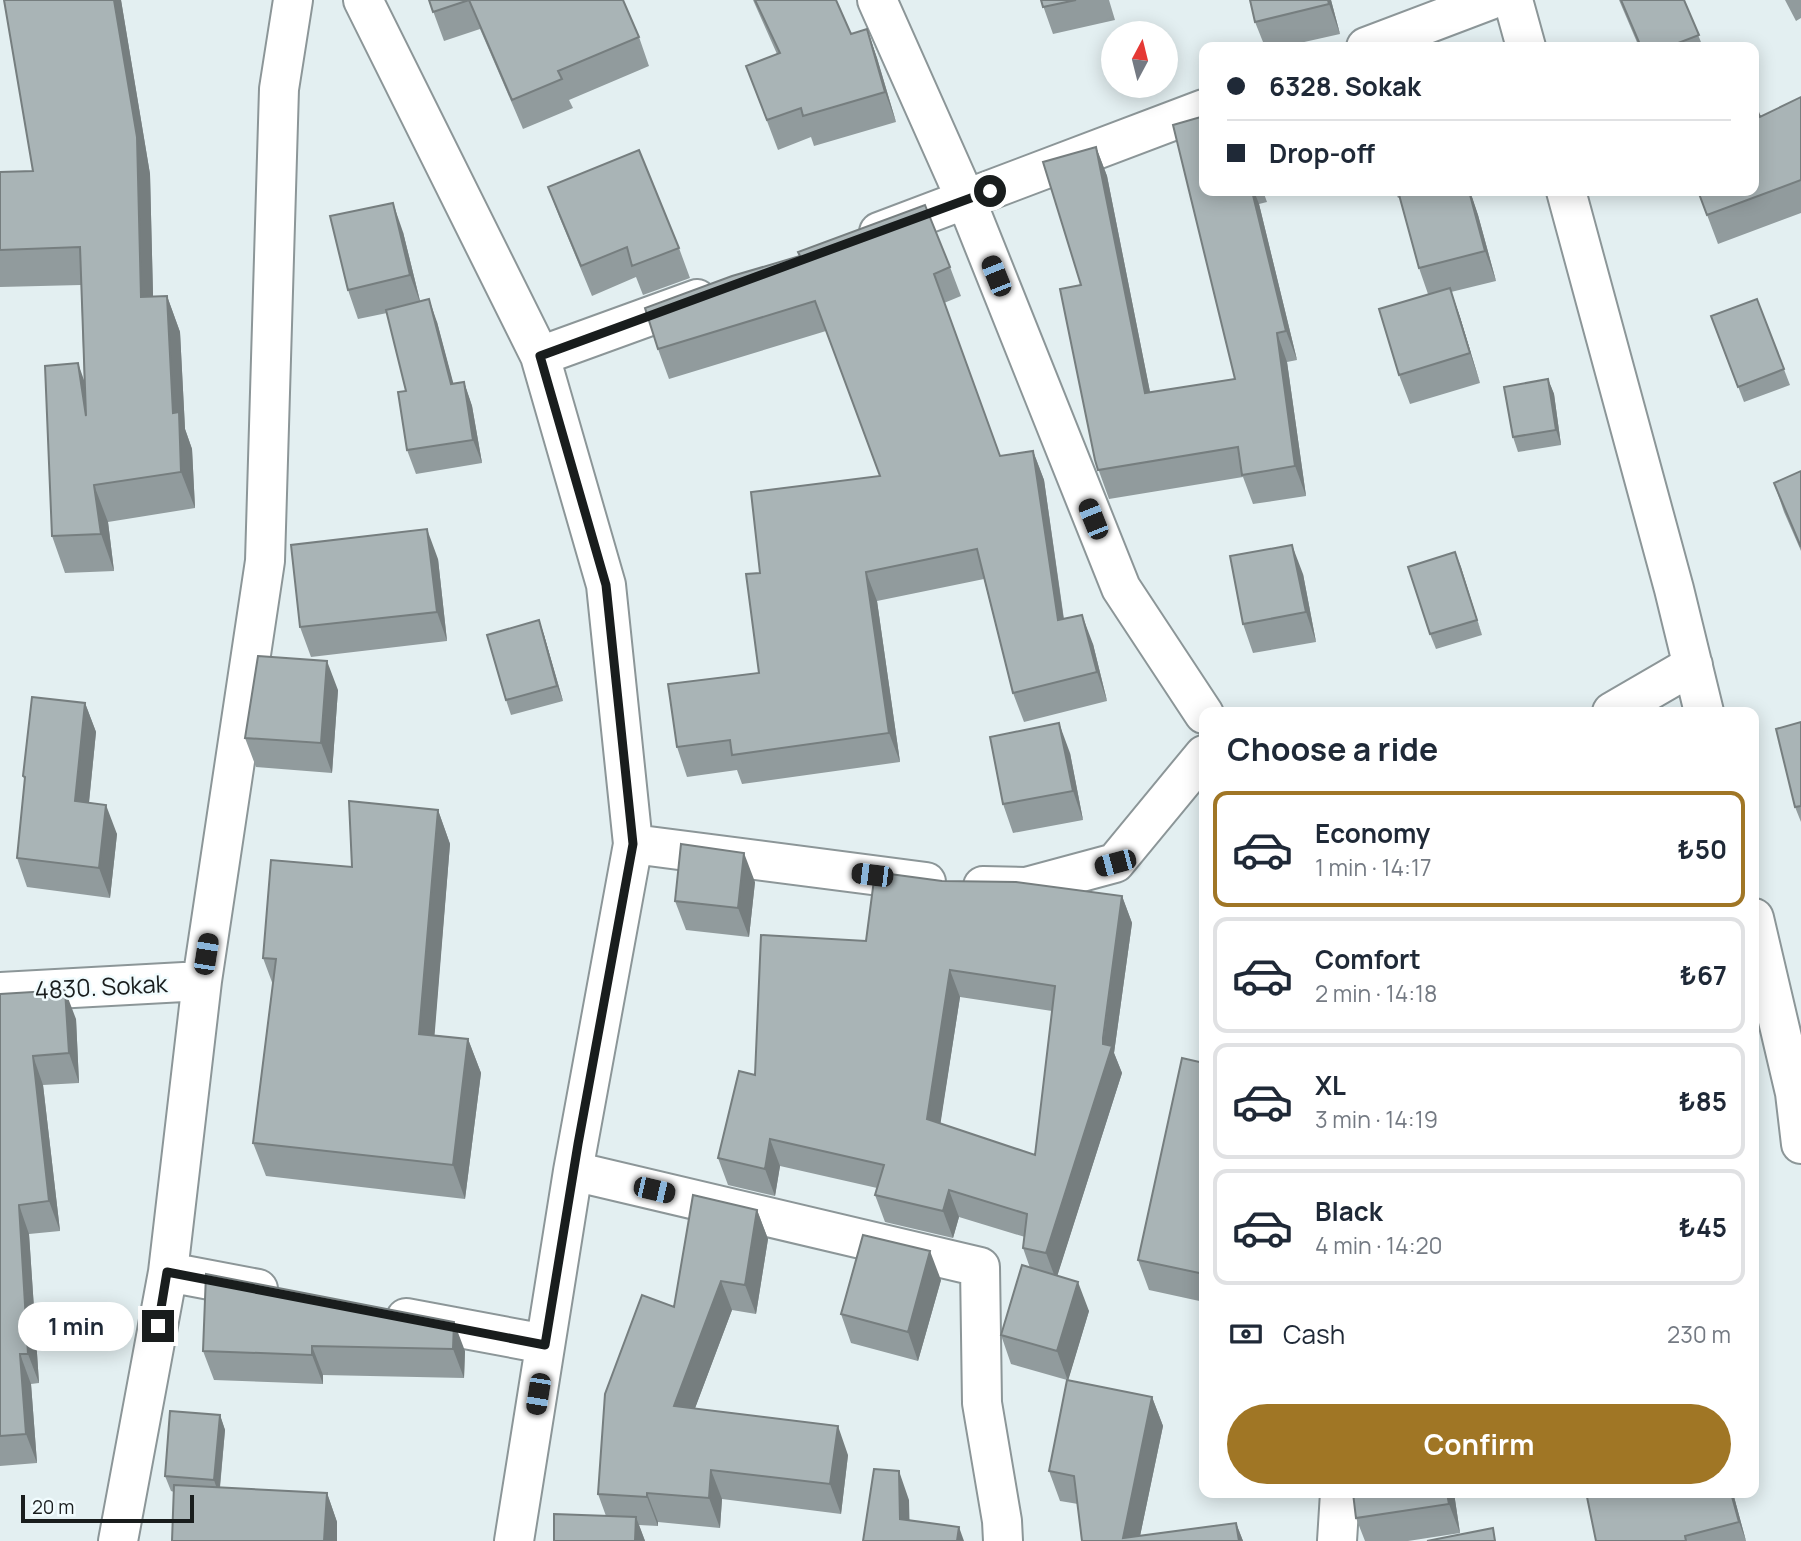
<!DOCTYPE html>
<html lang="en">
<head>
<meta charset="utf-8">
<style>
  body { margin:0; font-family:Manrope,sans-serif; background:#f2f2f3; color:#1f2937; height:100vh; display:flex; flex-direction:column; font-size:26px; white-space:nowrap }
  * { box-sizing:border-box; margin:0 }
  p { font-size:23px; color:#747a83 }
  .icon { flex:none; width:38px; height:38px; fill:none; stroke:currentColor; stroke-width:2; stroke-linecap:round; stroke-linejoin:round }
  .map { position:relative; flex:1; overflow:hidden }
  .sheet { position:absolute; left:1199px; top:707px; width:560px; height:791px; display:flex; flex-direction:column; background:#fff; border-radius:14px; box-shadow:0 4px 18px #0003 }
  .sheet>* { flex:none }
  .top-card { position:absolute; left:1199px; top:42px; width:560px; height:154px; border-radius:14px; box-shadow:0 4px 18px #0003; display:grid; align-content:center; height:154px; padding:0 28px; background:#fff }
  .needle { width:46px; rotate:7deg }
  .buttons { position:absolute; left:1101px; top:21px; display:grid; gap:14px }
  .buttons a { display:grid; place-items:center; width:77px; height:77px; border-radius:50%; background:#fff; box-shadow:0 4px 18px #0003; font-size:35px }
  .scale { position:absolute; left:21px; bottom:18px; width:173px; box-sizing:border-box; padding-left:7px; border:4px solid #191d1d; border-top:0; font-size:19px; line-height:24px; white-space:nowrap; color:#191d1d; -webkit-text-stroke:5px #f1fcfe; paint-order:stroke }
  .end { position:absolute; width:32px; height:32px; margin:-16px; border:9px solid #191d1d; background:#fff; box-shadow:0 0 0 4px #fff }
  .from { border-radius:50% }
  .bubble { position:absolute; height:49px; border-radius:24px; background:#fff; box-shadow:0 4px 18px #0003; font-size:23px; font-weight:700; line-height:49px; text-align:center }
  .car { position:absolute; width:21px; height:42px; margin:-21px -10px; border-radius:9px; box-shadow:0 0 5px 2px #0007; background:linear-gradient(#222 24%,#8ab4d8 0 40%,#222 0 76%,#8ab4d8 0 86%,#222 0) }
  .top-card b { display:flex; align-items:center; gap:24px; height:66px; font-size:26px }
  .top-card b+b { border-top:2px solid #e0e1e3 }
  .top-card i { width:18px; height:18px; background:#1f2937 }
  ul { padding:0; list-style:none }
  li { display:flex; align-items:center; gap:21px; height:116px; margin:0 14px 10px; padding:0 14px; border:4px solid #e0e1e3; border-radius:14px }
  li div { flex:1 }
  li b { display:block; font-size:26px }
  li em { font-style:normal; font-weight:700 }
  li.selected { border-color:#a07625 }
  li>.icon { width:63px; height:63px; stroke-width:1.5 }
  h2 { padding:0 28px; font-size:32px; line-height:84px }
  .pay { display:flex; align-items:center; gap:18px; height:77px; padding:0 28px; font-size:26px }
  .pay p { margin-inline-start:auto }
  .button { display:flex; gap:14px; margin-top:auto; padding:14px 28px }
  .button a { flex:1; height:80px; border-radius:42px; background:#a07625; color:#fff; font-size:28px; font-weight:700; line-height:80px; text-align:center }
  .map>svg:first-child { display:block }
  .lines { fill:none; stroke-linecap:round; stroke-linejoin:round }
  .minor-casing { stroke:#8c9698; stroke-width:42 }
  .minor { stroke:#fff; stroke-width:38 }
  .wall { fill:#919b9d; fill-rule:evenodd }
  .shaded-wall { fill:#767e7f }
  .building { fill:#a9b4b6; stroke:#767e7f; stroke-width:2; fill-rule:evenodd }
  .route { stroke:#191d1d; stroke-width:9 }
  .labels { text-anchor:middle; dominant-baseline:central; stroke-width:5; stroke-linejoin:round; paint-order:stroke }
  .street-label { font-size:24px; fill:#191d1d; stroke:#f1fcfe }
</style>
</head>
<body>
<div class="map">
<svg width="1801" height="1541" viewBox="0 0 1801 1541">
  <rect width="100%" height="100%" fill="#e3eff1"/>
  <g class="lines">
    <defs>
      <path id="minor" d="M363,0L540,356L606,585L633,844L573,1171L514,1541
        M877,0L966,200L1121,588L1204,714
        M1513,0L1526,47
        M1366,47L1490,0
        M1566,191L1674,589L1704,712
        M879,232L1204,109
        M540,356L697,299
        M1612,712L1693,665
        M633,844L926,882
        M983,886L1026,887L1115,863L1204,755
        M1754,918L1795,1093L1801,1144
        M0,992L202,981
        M573,1171L980,1267L982,1403L1002,1521L1003,1541
        M168,1272L258,1289
        M406,1318L545,1344
        M118,1541L168,1272L202,981L265,561L279,89L293,0
        M1337,1541L1340,1493"/>
    </defs>
    <use href="#minor" class="minor-casing"/>
    <use href="#minor" class="minor"/>
  </g>
  <path class="wall" d="M4,0H121L150,174L153,296H167L180,332L185,429L192,449L195,508L108,522L114,571L65,573L52,536L84,381L81,285L0,287V172L33,171Z
    M429,0H623L639,37L649,66L569,100L573,108L523,129L480,29L444,41Z
    M753,0H836L851,34L867,29L877,58L896,122L814,146L811,137L778,150L746,66L777,54Z
    M1041,0H1109L1115,20L1053,34Z
    M1331,0L1340,34L1282,47H1265L1255,22Z
    M1619,0H1684L1703,47H1639Z
    M1785,0H1801V18L1796,21Z
    M1801,97V213L1718,244L1698,191L1760,117Z
    M1096,147L1107,176L1150,392L1235,379L1204,191H1263L1267,202L1259,204L1297,360L1287,362L1306,496L1253,504L1243,477L1109,499L1095,460L1081,285Z
    M548,187L679,248L690,278L643,295L636,277L592,296L559,216Z
    M1395,191H1470L1478,215L1496,281L1451,292L1460,317L1480,383L1410,404L1399,375L1428,294L1419,268L1400,197L1398,198Z
    M403,232L420,301L437,322L453,384L464,382L472,406L482,463L416,474L407,450L406,391L387,313L358,319L348,290Z
    M950,267L961,296L944,303L1000,456L1033,451L1044,480L1064,619L1093,644L1107,701L1024,722L1013,693L984,579L877,601L900,762L742,784L737,770L687,777L677,747L759,673L760,573L880,476L826,331L669,379L658,349L645,308Z
    M1757,299L1790,385L1744,402L1711,316Z
    M1548,379L1554,394L1561,445L1518,452L1513,437Z
    M1801,471V551L1784,512L1774,483Z
    M1455,552L1482,635L1436,649L1430,634Z
    M438,559L447,641L311,657L300,627Z
    M1303,574L1316,642L1253,653L1243,624Z
    M539,620L544,635L563,701L511,715L506,700Z
    M338,690L332,773L256,767L245,738Z
    M85,703L96,732L89,803L117,834L110,898L27,887L17,858L25,781L23,776Z
    M1801,722V822L1795,807Z
    M1070,753L1083,820L1013,833L1003,804Z
    M438,810L450,844L434,1035L468,1039L481,1073L465,1199L266,1176L253,1143L273,985L263,958L352,867Z
    M942,881L1122,896L1132,923L1114,1053L1122,1073L1057,1276L1089,1311L1068,1380L1152,1397L1163,1426L1140,1536L1236,1523L1243,1541H1082L1078,1504L1060,1501L1049,1471L1067,1380L1011,1364L1001,1335L1030,1268L1023,1248L1025,1237L959,1217L953,1238L885,1222L875,1195L877,1188L780,1166L775,1196L728,1185L718,1158L755,1075L866,941ZM960,997L1052,1011L1035,1155L940,1124Z
    M755,882L749,937L686,930L675,901Z
    M0,994L76,1019L79,1083L43,1085L60,1231L29,1234L39,1383L31,1384L37,1463L0,1466Z
    M1204,1063V1302L1149,1290L1138,1260Z
    M757,1210L768,1239L756,1314L732,1310L695,1408L848,1455L841,1514L722,1499L720,1528L658,1522V1526L639,1525L645,1541H554L606,1516L598,1494L674,1307Z
    M206,1274L465,1351L464,1378L323,1375V1384L214,1380L203,1351Z
    M941,1280L918,1361L851,1343L841,1314Z
    M220,1415L225,1430L220,1488L327,1493L337,1522V1541H172L174,1492L171,1491L165,1476Z
    M1353,1493H1454L1460,1533L1408,1541H1365L1356,1518Z
    M1610,1493H1733L1746,1541H1596Z"/>
  <path class="shaded-wall" d="M114,0H121L150,174L154,334L141,297Z
    M1328,0H1331L1340,34L1329,4Z
    M867,29L877,58L896,122L885,92Z
    M1096,147L1107,176L1156,422L1145,393Z
    M1252,191H1254L1259,204L1297,360L1286,331Z
    M1470,191L1478,215L1496,281L1485,251Z
    M393,203L403,232L421,305L410,275Z
    M1450,288L1460,317L1480,383L1470,353Z
    M167,296L180,332L185,429L192,449L195,508L181,472L173,413Z
    M429,299L437,322L460,408L451,384Z
    M1277,333L1287,362L1306,496L1295,466Z
    M78,363L91,400L86,416Z
    M1548,379L1554,394L1561,445L1556,430Z
    M464,382L472,406L482,463L473,440Z
    M1033,451L1044,480L1068,650L1058,620Z
    M94,485L108,522L114,571L101,534Z
    M427,529L438,559L447,641L437,612Z
    M1292,545L1303,574L1316,642L1306,612Z
    M1455,552L1461,567L1482,635L1477,620Z
    M866,572L877,601L900,762L889,733Z
    M1082,615L1093,644L1107,701L1097,672Z
    M539,620L544,635L563,701L557,686Z
    M327,661L338,690L332,773L321,743Z
    M85,703L96,732L86,831L75,801Z
    M1059,723L1070,753L1083,820L1073,791Z
    M106,805L117,834L110,898L99,868Z
    M438,810L450,844L432,1067L419,1034Z
    M744,853L755,882L749,937L738,908Z
    M1122,896L1132,923L1114,1053L1122,1073L1056,1280L1046,1253L1103,1044Z
    M950,970L960,997L937,1146L927,1119Z
    M65,990L76,1019L79,1083L69,1053Z
    M468,1039L481,1073L465,1199L453,1165Z
    M33,1056L43,1085L60,1231L49,1201Z
    M770,1139L780,1166L775,1196L765,1169Z
    M949,1190L959,1217L953,1238L943,1211Z
    M19,1205L29,1234L39,1383L28,1354Z
    M757,1210L768,1239L756,1314L745,1285Z
    M930,1251L941,1280L918,1361L908,1332Z
    M721,1281L732,1310L685,1435L674,1406Z
    M1078,1282L1089,1311L1068,1381L1057,1351Z
    M454,1322L465,1351L464,1378L453,1349Z
    M312,1346L323,1375V1384L312,1355Z
    M20,1354L31,1384L37,1463L26,1434Z
    M1152,1397L1163,1426L1139,1541L1123,1538Z
    M220,1415L225,1430L219,1495L214,1480Z
    M838,1426L848,1455L841,1514L830,1484Z
    M711,1470L722,1499L720,1528L709,1498Z
    M899,1471L909,1500L910,1541L900,1519Z
    M327,1493L337,1522V1541H324Z
    M647,1493L658,1522V1526L647,1497Z
    M1447,1493H1454L1460,1533L1449,1504Z
    M1731,1493H1733L1746,1541L1739,1522Z
    M636,1517L645,1541H635Z
    M1236,1523L1243,1541H1239Z
    M959,1527L964,1541H957Z"/>
  <path class="building" d="M4,0H114L137,137L141,297L167,296L173,413L179,412L181,472L94,485L101,534L52,536L45,366L78,363L86,416L80,247L0,250V172L33,171Z
    M429,0H469L433,12Z
    M469,0H623L639,37L558,71L562,79L512,100Z
    M755,0H836L851,34L867,29L885,92L803,116L801,108L767,120L746,66L780,53Z
    M1041,0H1076L1043,7Z
    M1250,0H1328L1329,4L1255,22Z
    M1621,0H1684L1699,35L1668,47H1641Z
    M1801,97V180L1707,215L1698,191H1754V114L1758,112L1760,117Z
    M1204,116V191H1252L1286,331L1277,333L1295,466L1242,475L1238,447L1098,470L1095,460L1060,289L1081,285L1043,162L1096,147L1145,393L1235,379L1173,125Z
    M639,150L679,248L632,266L627,247L581,266L548,187Z
    M1398,191H1469L1485,251L1419,268Z
    M393,203L410,275L348,290L330,216Z
    M925,205L950,267L934,274L1000,456L1033,451L1058,620L1082,615L1097,672L1013,693L977,549L866,572L889,733L732,755L730,740L677,747L668,684L759,673L746,574L760,573L751,492L880,476L815,301L658,349L645,308L732,276L800,256L798,252Z
    M1450,288L1470,353L1399,375L1379,309Z
    M429,299L451,384L464,382L473,440L407,450L398,392L406,391L386,310Z
    M1757,299L1784,369L1738,387L1711,316Z
    M1548,379L1556,430L1513,437L1504,387Z
    M1801,471V547L1774,483Z
    M427,529L437,612L300,627L291,545Z
    M1292,545L1306,612L1243,624L1230,556Z
    M1455,552L1477,620L1430,634L1408,567Z
    M539,620L557,686L506,700L487,635Z
    M258,656L327,661L321,743L245,738Z
    M32,697L85,703L75,801L106,805L99,868L17,858L25,777L23,776Z
    M1801,722V806L1795,807L1776,729Z
    M1059,723L1073,791L1003,804L990,737Z
    M349,801L438,810L419,1034L468,1039L453,1165L253,1143L276,959L263,958L271,860L352,867Z
    M681,844L744,853L738,908L675,901Z
    M875,872L942,881L1016,882L1122,896L1103,1038V1044L1112,1046L1046,1253L1023,1248L1027,1214L949,1190L943,1211L875,1195L884,1165L770,1139L765,1169L718,1158L739,1071L755,1075L761,935L866,941ZM950,970L1055,986L1035,1155L927,1119Z
    M65,990L69,1053L33,1056L49,1201L19,1205L28,1354H20L26,1434L0,1436V994Z
    M1182,1058L1204,1063V1274L1138,1260Z
    M693,1195L757,1210L745,1285L721,1281L674,1406L838,1426L830,1484L711,1470L709,1498L647,1493V1497L598,1494L605,1394L642,1295L674,1307Z
    M863,1235L930,1251L908,1332L841,1314Z
    M1022,1265L1078,1282L1057,1351L1001,1335Z
    M206,1274L454,1322L453,1349L312,1346V1355L203,1351Z
    M1067,1380L1152,1397L1123,1538L1236,1523L1239,1541H1082L1074,1476L1049,1471Z
    M170,1411L220,1415L214,1480L165,1476Z
    M874,1469L899,1471L900,1519L959,1527L957,1541H863Z
    M174,1485L327,1493L324,1541H172Z
    M1353,1493H1447L1449,1504L1356,1518Z
    M1610,1493H1731L1739,1522L1685,1536L1686,1541H1596L1587,1497Z
    M554,1514L636,1517L635,1541H554Z
    M1493,1528L1495,1541H1427Z"/>
  <g class="lines">
    <path class="route" d="M158,1326L167,1272L545,1345L578,1144L633,844L606,585L540,356L990,191"/>
  </g>
  <g class="labels">
    <g class="street-label">
      <text transform="translate(101 986) rotate(-3)">4830. Sokak</text>
    </g>
  </g>
</svg>
<div class="buttons">
<a><svg class="needle" viewBox="-14 -14 28 28"><path d="M0-13l5 13h-10z" fill="#e53935"/><path d="M0 13l5-13h-10z" fill="#747a83"/></svg></a>
</div>
<div class="scale">20 m</div>
<i class="end from" style="left:990px;top:191px"></i>
<i class="end" style="left:158px;top:1326px"></i>
<div class="bubble" style="left:18px;top:1302px;width:116px">1 min</div>
<i class="car" style="left:996px;top:276px;rotate:338deg"></i>
<i class="car" style="left:1093px;top:519px;rotate:338deg"></i>
<i class="car" style="left:1115px;top:863px;rotate:255deg"></i>
<i class="car" style="left:872px;top:875px;rotate:277deg"></i>
<i class="car" style="left:206px;top:954px;rotate:9deg"></i>
<i class="car" style="left:654px;top:1190px;rotate:103deg"></i>
<i class="car" style="left:538px;top:1394px;rotate:189deg"></i>
<div class="top-card">
<b><i class="from"></i>6328. Sokak</b>
<b><i></i>Drop-off</b>
</div>
<section class="sheet">
<h2>Choose a ride</h2>
<ul>
<li class="selected"><svg class="icon" aria-label="car" viewBox="0 0 24 24"><path d="M5 17H2v-5l4-1 3-4h7l3 4 3 1v5h-3M9 17h6M6 11h13"/><circle cx="7" cy="17" r="2"/><circle cx="17" cy="17" r="2"/></svg><div><b>Economy</b><p>1 min · 14:17</p></div><em>₺50</em></li>
<li><svg class="icon" aria-label="car" viewBox="0 0 24 24"><path d="M5 17H2v-5l4-1 3-4h7l3 4 3 1v5h-3M9 17h6M6 11h13"/><circle cx="7" cy="17" r="2"/><circle cx="17" cy="17" r="2"/></svg><div><b>Comfort</b><p>2 min · 14:18</p></div><em>₺67</em></li>
<li><svg class="icon" aria-label="car" viewBox="0 0 24 24"><path d="M5 17H2v-5l4-1 3-4h7l3 4 3 1v5h-3M9 17h6M6 11h13"/><circle cx="7" cy="17" r="2"/><circle cx="17" cy="17" r="2"/></svg><div><b>XL</b><p>3 min · 14:19</p></div><em>₺85</em></li>
<li><svg class="icon" aria-label="car" viewBox="0 0 24 24"><path d="M5 17H2v-5l4-1 3-4h7l3 4 3 1v5h-3M9 17h6M6 11h13"/><circle cx="7" cy="17" r="2"/><circle cx="17" cy="17" r="2"/></svg><div><b>Black</b><p>4 min · 14:20</p></div><em>₺45</em></li>
</ul>
<div class="pay"><svg class="icon" aria-label="cash" viewBox="0 0 24 24"><path d="M3 7h18v10H3z"/><circle cx="12" cy="12" r="2"/></svg>Cash<p>230 m</p></div>
<div class="button"><a>Confirm</a></div>
</section>
</div>
</body>
</html>
